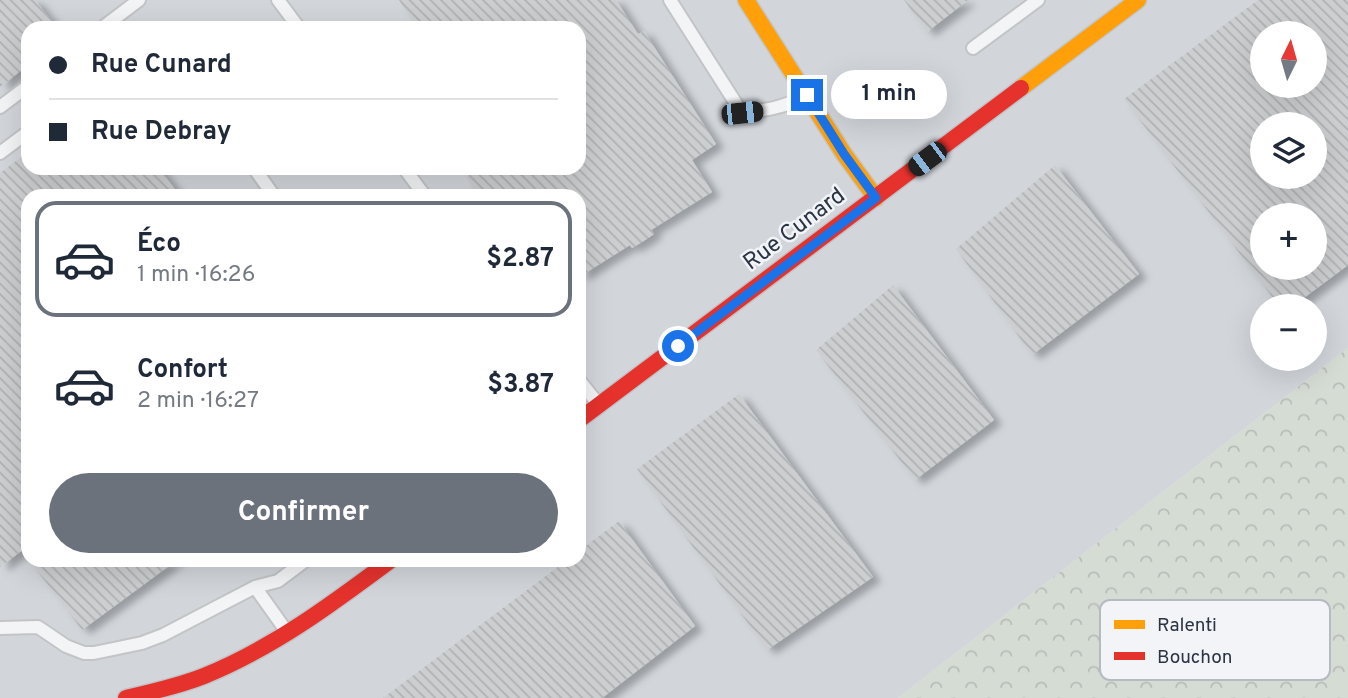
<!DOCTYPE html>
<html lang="fr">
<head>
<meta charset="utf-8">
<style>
  body { margin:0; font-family:Overpass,sans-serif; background:#f6f6f7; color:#1f2937; height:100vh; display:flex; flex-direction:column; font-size:26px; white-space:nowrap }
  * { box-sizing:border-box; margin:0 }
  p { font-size:23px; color:#747a83 }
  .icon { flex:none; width:38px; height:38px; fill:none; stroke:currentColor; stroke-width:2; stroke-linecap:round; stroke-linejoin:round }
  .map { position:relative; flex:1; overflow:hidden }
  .side { position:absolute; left:21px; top:189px; width:565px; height:378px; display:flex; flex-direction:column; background:#fff; border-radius:21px; box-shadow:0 7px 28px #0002 }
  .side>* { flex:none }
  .hud { position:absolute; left:21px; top:21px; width:565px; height:154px; border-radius:21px; box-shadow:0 7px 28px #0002; display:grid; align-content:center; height:154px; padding:0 28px; background:#fff }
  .needle { width:46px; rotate:5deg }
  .fabs { position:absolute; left:1250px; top:21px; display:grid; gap:14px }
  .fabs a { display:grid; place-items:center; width:77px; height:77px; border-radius:50%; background:#fff; box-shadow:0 7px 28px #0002; font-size:35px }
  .end { position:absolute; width:32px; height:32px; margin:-16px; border:9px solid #1a73e8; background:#fff; box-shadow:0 0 0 4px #fff }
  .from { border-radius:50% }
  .bubble { position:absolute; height:49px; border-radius:24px; background:#fff; box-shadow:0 7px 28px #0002; font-size:23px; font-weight:700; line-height:49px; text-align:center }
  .car { position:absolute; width:21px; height:42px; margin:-21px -10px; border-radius:9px; box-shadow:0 0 5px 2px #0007; background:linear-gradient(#222 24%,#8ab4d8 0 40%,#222 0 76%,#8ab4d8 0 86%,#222 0) }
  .hud b { display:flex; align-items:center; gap:24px; height:66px; font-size:26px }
  .hud b+b { border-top:2px solid #e0e1e3 }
  .hud i { width:18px; height:18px; background:#1f2937 }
  ul { padding:12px 0 0; list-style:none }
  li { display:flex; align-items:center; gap:21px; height:116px; margin:0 14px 10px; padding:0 14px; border:4px solid transparent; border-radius:21px }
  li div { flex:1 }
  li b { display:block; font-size:26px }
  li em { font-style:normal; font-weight:700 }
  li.current { border-color:#6b727c }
  li>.icon { width:63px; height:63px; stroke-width:1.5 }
  .action { display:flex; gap:14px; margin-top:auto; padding:14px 28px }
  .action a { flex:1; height:80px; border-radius:42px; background:#6b727c; color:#fff; font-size:28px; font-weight:700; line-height:80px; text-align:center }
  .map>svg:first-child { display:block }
  .built { fill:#d2d6db; fill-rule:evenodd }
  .park { fill:url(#park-crowns) }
  .building { fill:url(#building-back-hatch); fill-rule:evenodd; filter:url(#shadow) }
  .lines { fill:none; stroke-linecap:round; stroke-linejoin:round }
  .lane-casing { stroke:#c2c4c6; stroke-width:16 }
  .slow-casing { stroke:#c2c4c6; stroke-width:19 }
  .jam-casing { stroke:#c2c4c6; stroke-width:19 }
  .lane { stroke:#f3f4f6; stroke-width:12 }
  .slow { stroke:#ff9f0a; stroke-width:16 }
  .jam { stroke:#e5322d; stroke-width:16 }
  .route { stroke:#1a73e8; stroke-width:9 }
  .labels { text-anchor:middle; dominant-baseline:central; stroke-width:5; stroke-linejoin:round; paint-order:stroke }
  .street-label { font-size:23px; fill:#2a3442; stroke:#f2f4f8 }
  .key { fill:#f2f4f8; stroke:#b6bac1; stroke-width:2 }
  .key-label { font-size:19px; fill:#2a3442 }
</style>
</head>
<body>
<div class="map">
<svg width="1348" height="698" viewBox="0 0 1348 698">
  <defs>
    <pattern id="park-crowns" width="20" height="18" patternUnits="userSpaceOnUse" patternTransform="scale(1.75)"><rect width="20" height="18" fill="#d5dcd4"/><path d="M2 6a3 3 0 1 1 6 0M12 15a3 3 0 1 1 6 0" fill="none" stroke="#b7bdb7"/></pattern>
    <pattern id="building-back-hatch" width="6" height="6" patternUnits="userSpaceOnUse" patternTransform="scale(1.75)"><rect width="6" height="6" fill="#ccced0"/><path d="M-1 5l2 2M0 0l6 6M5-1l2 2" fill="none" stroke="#afb2b4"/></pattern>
    <filter id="shadow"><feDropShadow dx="8" dy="4.5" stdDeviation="3.5" flood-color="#0004"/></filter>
  </defs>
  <rect width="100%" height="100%" fill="#e4e6e8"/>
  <path class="built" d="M0,0H1348V348L898,698H0ZM28,28H579V168H28ZM1262,33H1314V86H1262ZM1262,124H1314V177H1262ZM28,196H579V560H28ZM1262,215H1314V268H1262ZM1262,306H1314V359H1262Z"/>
  <path class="park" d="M1348,348V698H898Z"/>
  <path class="building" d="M0,0H35L57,28H28V65L0,87Z
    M399,0H616L638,34L644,31L716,144L692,160L712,192L651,230L654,234L642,242L632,248L630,245L579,277V196H478L466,177L481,168H579V28H417Z
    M904,0H968L927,32Z
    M1258,0H1348V265L1293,306H1279L1124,99ZM1262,33H1314V86H1262ZM1262,124H1314V177H1262ZM1262,215H1314V268H1262Z
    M28,152V168H159L180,196H28V546L0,567V173Z
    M1055,165L1139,274L1032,355L956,249Z
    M893,285L994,420L915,480L816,350Z
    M739,394L873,577L767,650L637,469Z
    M619,521L695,626L602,698H383L567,560H579V551Z
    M29,560H177L82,630Z"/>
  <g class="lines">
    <defs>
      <path id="lane" d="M278,0L299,28
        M670,0L742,113C765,110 784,108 804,96
        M102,28L139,0
        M973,48L1038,0
        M0,107L28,86
        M0,153L28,132
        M254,168L274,196
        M404,168L425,196
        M579,380L599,405
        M255,587L278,581L306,560
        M0,628L38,627L66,646L84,653H94L142,643L163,635L255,587L287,632"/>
      <path id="slow" d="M746,0L844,154L876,198
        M1021,88L1138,0"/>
      <path id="jam" d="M579,420L1021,88
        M126,698C152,692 179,686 204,676C273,648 332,604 391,560"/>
    </defs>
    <use href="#lane" class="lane-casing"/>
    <use href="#slow" class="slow-casing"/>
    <use href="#jam" class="jam-casing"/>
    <use href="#lane" class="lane"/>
    <use href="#slow" class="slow"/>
    <use href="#jam" class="jam"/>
  </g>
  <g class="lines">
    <path class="route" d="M678,346L876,198L844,154L807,95"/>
  </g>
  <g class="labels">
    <g class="street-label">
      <text transform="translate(795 230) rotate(-37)">Rue Cunard</text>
    </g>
  </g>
  <rect x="1100" y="600" width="230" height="80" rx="10" class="key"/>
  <rect x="1114" y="620" width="31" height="9" fill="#ff9f0a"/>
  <rect x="1114" y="652" width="31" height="8" fill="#e5322d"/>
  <g class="key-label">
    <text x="1157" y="631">Ralenti</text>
    <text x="1157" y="663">Bouchon</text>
  </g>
</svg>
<div class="fabs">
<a><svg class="needle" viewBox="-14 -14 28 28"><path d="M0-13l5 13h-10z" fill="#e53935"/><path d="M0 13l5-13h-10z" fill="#747a83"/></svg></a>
<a><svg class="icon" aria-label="layers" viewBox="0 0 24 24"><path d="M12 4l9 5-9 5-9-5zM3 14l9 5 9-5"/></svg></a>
<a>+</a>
<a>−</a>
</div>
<i class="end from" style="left:678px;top:346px"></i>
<i class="end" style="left:807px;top:95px"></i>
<div class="bubble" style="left:831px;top:70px;width:116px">1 min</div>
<i class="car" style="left:742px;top:113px;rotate:84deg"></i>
<i class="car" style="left:927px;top:159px;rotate:233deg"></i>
<div class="hud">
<b><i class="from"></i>Rue Cunard</b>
<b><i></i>Rue Debray</b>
</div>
<section class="side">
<ul>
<li class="current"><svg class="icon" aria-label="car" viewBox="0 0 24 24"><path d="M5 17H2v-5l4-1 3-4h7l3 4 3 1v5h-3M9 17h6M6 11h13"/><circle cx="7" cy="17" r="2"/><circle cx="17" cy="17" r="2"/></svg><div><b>Éco</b><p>1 min · 16:26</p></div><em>$2.87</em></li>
<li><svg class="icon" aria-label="car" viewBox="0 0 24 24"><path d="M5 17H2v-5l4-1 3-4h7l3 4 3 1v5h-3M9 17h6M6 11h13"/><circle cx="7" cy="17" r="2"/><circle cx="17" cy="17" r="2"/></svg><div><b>Confort</b><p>2 min · 16:27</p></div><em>$3.87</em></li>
</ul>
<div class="action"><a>Confirmer</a></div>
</section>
</div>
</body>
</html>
